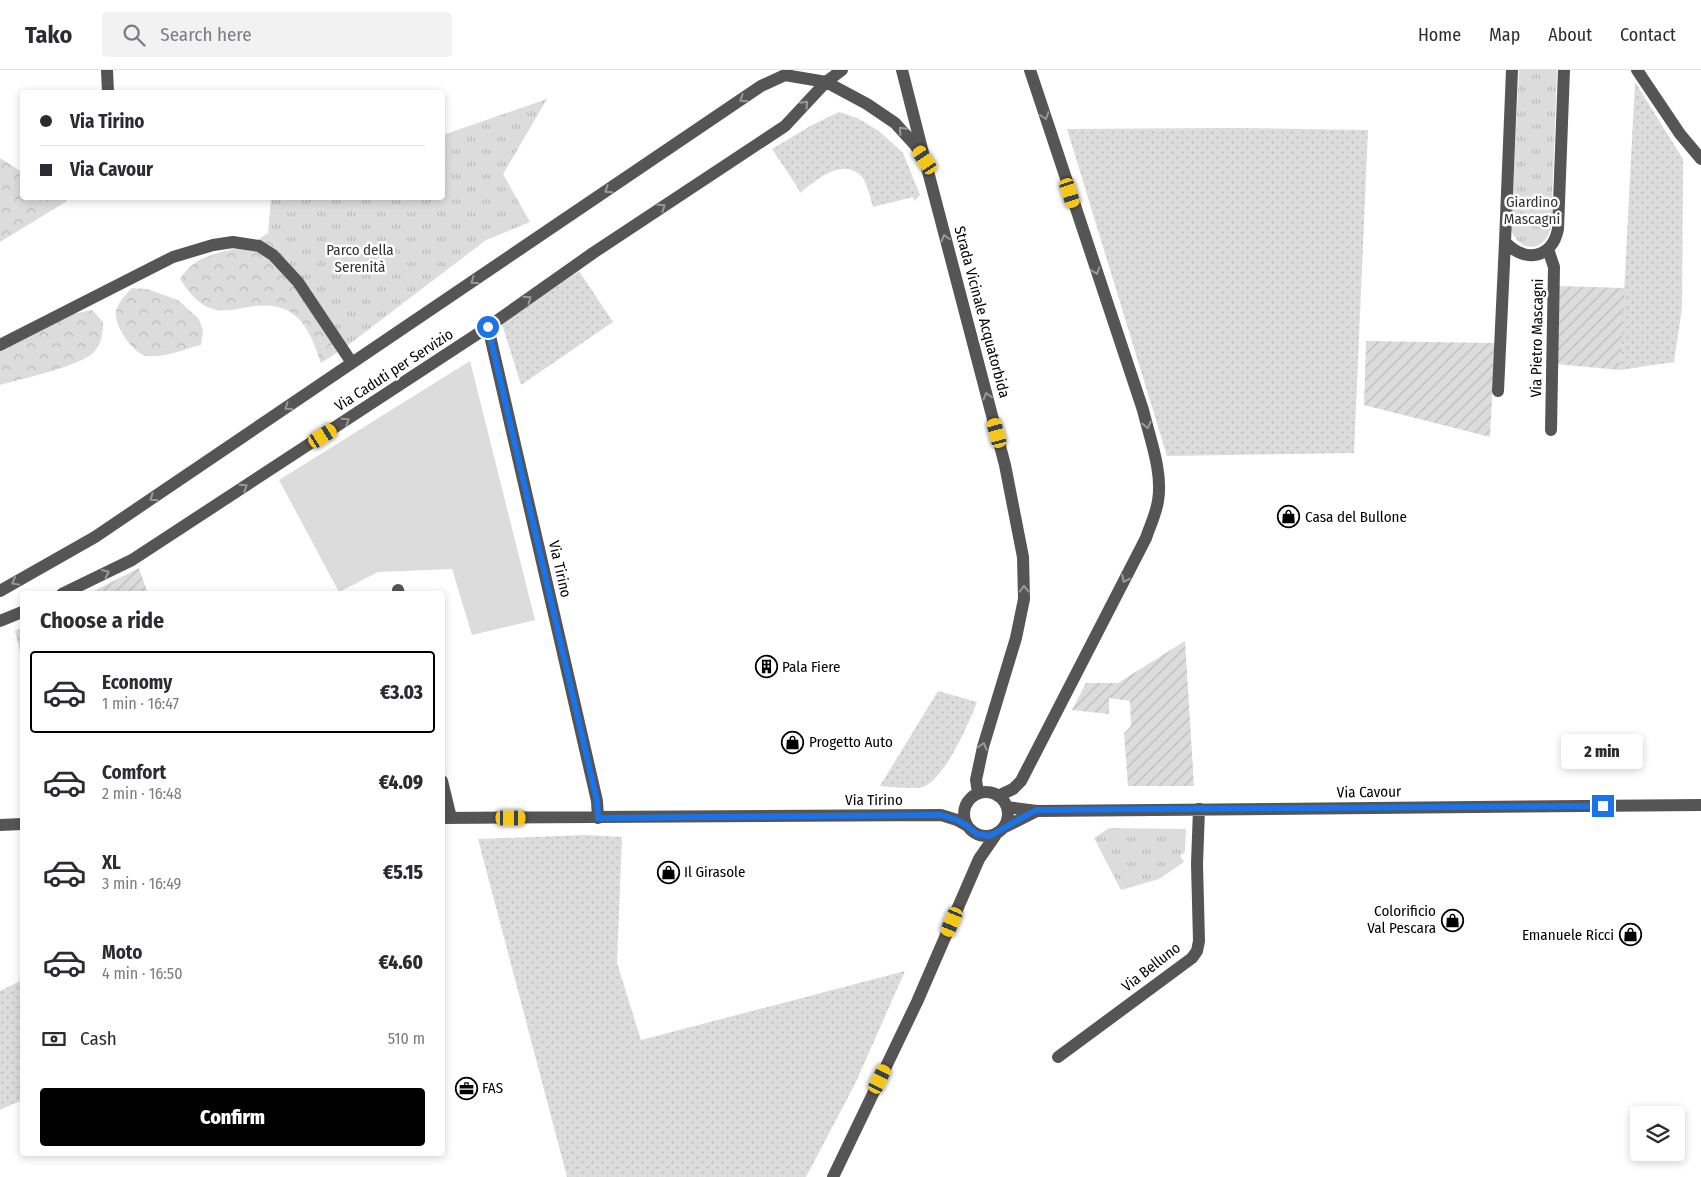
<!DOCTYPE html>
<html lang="en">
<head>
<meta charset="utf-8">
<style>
  body { margin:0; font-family:"Fira Sans Condensed",sans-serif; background:#f2f2f3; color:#2b2b33; height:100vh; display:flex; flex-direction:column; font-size:19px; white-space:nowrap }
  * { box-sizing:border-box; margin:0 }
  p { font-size:16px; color:#7c7c81 }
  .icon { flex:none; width:28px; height:28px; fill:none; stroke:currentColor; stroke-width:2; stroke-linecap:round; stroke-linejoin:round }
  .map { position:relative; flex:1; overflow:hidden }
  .panel { position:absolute; left:20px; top:521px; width:425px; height:565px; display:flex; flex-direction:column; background:#fff; border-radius:5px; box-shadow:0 2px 8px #0003 }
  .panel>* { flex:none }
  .guide { position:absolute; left:20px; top:20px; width:425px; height:110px; border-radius:5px; box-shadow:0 2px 8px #0003; display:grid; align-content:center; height:110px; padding:0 20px; background:#fff }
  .controls { position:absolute; left:1630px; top:1036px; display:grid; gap:10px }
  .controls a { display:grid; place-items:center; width:55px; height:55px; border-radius:5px; background:#fff; box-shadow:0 2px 8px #0003; font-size:25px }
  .end { position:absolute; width:22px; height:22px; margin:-11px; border:6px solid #1a73e8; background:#fff; box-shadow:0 0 0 2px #fff }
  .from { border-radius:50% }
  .bubble { position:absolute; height:35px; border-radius:5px; background:#fff; box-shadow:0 2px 8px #0003; font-size:16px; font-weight:800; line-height:35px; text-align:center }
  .car { position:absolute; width:15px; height:30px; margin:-15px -8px; border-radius:6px; box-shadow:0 0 4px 1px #0007; background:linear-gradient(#f5c518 24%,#345 0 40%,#f5c518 0 76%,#345 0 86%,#f5c518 0) }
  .guide b { display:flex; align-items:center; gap:18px; height:48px; font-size:19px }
  .guide b+b { border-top:1px solid #e1e1e2 }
  .guide i { width:12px; height:12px; background:#2b2b33 }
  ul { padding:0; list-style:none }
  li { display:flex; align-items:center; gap:15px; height:82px; margin:0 10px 8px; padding:0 10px; border:2px solid transparent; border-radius:5px }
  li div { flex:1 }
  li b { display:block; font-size:19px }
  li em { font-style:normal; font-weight:800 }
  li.on { border-color:#000 }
  li>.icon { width:45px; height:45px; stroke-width:1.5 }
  h2 { padding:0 20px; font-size:22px; line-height:60px }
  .pay { display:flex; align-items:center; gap:12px; height:55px; padding:0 20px; font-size:19px }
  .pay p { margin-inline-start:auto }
  .button { display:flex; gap:10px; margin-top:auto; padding:10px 20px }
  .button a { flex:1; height:58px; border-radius:5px; background:#000; color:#fff; font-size:20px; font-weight:800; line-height:58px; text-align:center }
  header { display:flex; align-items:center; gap:30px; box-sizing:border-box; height:70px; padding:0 25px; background:#fff; border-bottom:1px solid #e1e1e2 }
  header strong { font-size:24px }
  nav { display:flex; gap:28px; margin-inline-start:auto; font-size:18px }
  .search { width:350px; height:45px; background:#f2f2f3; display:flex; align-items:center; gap:12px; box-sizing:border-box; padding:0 18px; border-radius:5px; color:#7c7c81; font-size:19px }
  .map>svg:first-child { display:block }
  .grass { fill:url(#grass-dots) }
  .forest { fill:url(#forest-crowns) }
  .park { fill:url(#park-tufts) }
  .garden { fill:url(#garden-furrows) }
  .pitch { fill:#dcdcdc }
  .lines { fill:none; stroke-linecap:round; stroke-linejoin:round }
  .minor { stroke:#555; stroke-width:12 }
  .oneway { stroke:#999 }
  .route { stroke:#1a73e8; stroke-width:6 }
  .labels { text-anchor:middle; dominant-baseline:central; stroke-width:5; stroke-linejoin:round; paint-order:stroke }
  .park-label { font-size:15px; fill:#333; stroke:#fff }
  .street-label { font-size:15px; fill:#000; stroke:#fff }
  .poi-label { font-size:15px; fill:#000; stroke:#fff; text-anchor:start }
</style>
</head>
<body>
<header>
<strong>Tako</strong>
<div class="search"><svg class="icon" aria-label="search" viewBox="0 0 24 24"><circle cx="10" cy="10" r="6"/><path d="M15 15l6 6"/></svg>Search here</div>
<nav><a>Home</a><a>Map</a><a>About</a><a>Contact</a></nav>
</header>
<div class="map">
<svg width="1701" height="1107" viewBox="0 0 1701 1107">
  <defs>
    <pattern id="grass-dots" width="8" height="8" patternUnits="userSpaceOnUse" patternTransform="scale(1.25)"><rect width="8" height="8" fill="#dcdcdc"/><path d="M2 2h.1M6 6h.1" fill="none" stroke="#bbb" stroke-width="1.8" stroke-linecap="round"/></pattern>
    <pattern id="forest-crowns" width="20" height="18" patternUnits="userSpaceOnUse" patternTransform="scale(1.25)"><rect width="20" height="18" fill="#dcdcdc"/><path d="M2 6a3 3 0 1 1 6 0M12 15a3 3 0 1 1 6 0" fill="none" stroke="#bbb"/></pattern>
    <pattern id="park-tufts" width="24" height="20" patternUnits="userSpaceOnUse" patternTransform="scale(1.25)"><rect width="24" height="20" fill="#dcdcdc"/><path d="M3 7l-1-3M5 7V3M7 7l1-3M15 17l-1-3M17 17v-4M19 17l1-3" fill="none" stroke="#bbb"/></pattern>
    <pattern id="garden-furrows" width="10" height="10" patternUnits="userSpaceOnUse" patternTransform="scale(1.25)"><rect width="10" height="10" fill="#dcdcdc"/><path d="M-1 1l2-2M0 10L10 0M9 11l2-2" fill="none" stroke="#bbb"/></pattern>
  </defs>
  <rect width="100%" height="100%" fill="#fff"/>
  <path class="grass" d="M1635,12L1683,89L1682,238L1674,292L1620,300Z
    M839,42L857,48L879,61L903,83L920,125L914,131L913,127L873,137C870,128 868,114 862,107C843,86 816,110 800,123L796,115L772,79L812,55Z
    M1239,58L1368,60L1354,383L1167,386L1067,59Z
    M579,201L613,252L521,315L502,254Z
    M938,621L977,632C969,653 945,709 923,717C916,719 889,717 880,716Z
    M585,765L622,767L617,893L641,970L905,901L856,1012L806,1107H567L478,769Z
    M22,910V1030L0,1040V921Z"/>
  <path class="forest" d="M0,88L22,102V128H61L67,131L0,172Z
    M268,163L347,276L321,293C310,260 298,231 256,236C244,237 231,242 218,240C201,238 189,223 180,209C196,183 220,184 248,175C255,172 262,167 268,163Z
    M132,218L147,219L178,230L199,249L203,261L201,275C184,279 165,288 147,286C133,284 113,254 116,241C119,231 125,225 132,218Z
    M92,240L103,252C103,262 102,273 95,281C83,296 20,309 0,315V278L73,244Z"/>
  <path class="park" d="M1519,0H1557L1551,157C1545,182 1521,184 1511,160Z
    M547,29L503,104L530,152L486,170L347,276L268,163L271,128H442L443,65Z
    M1109,758L1186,759L1185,782L1180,786L1184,792L1159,809L1121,820L1094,768Z"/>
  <path class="garden" d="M1559,216L1625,218L1620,300L1556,294Z
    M1366,271L1495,273L1490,367L1364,335Z
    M139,498L148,524H88Z
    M22,557V590L15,561Z
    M1185,571L1194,716H1128L1124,663L1131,656L1130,631L1109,628V644L1072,640L1086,613H1118Z"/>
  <path class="pitch" d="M470,291L535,550L472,565L452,499L378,502L339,522L279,410Z"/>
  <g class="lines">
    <path class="minor" d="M107,0L108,22
      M902,0L923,83
      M1512,0L1505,172C1525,193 1552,189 1558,159L1564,0
      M1637,0L1680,64L1701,89
      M1548,179L1554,197L1551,360
      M488,257L597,731L598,748
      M0,275L173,187L213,175L233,172L259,176L273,185L298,212L352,293
      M1498,321L1505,172
      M398,520L399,524
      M0,521L95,467L761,16L785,5L826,12L867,34L895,53L915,75L925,90L1005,395L1023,487L1024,529L1016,568L983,677L976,710L978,723
      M62,524L132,490L488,257L593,183L785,56L826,12L842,0
      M0,551L22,542
      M442,711L451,748
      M964 744a22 22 0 1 1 44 0a22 22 0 1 1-44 0Z
      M998,726L1013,719L1021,711L1146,468C1150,456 1156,444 1158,431C1163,402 1150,369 1143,340L1030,0
      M1007,737L1037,741L1701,735
      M442,748L941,745L957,750L966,755
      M0,755L22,754
      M1003,758L1037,741
      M1058,987L1192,888L1197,881L1199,871L1197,794L1199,739
      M833,1107L917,932L979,789L997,763"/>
  </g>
  <defs><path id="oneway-chevron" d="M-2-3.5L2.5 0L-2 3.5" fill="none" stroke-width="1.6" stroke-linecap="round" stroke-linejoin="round" transform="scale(1.25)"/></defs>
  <g class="oneway">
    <use href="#oneway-chevron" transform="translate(743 29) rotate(146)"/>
    <use href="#oneway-chevron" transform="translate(805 34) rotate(-47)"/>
    <use href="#oneway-chevron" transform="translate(1045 46) rotate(72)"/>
    <use href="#oneway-chevron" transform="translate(902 60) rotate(-133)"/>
    <use href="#oneway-chevron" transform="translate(608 120) rotate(146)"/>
    <use href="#oneway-chevron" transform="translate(662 137) rotate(-34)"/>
    <use href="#oneway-chevron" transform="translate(945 168) rotate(-105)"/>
    <use href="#oneway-chevron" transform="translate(1096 201) rotate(71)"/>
    <use href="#oneway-chevron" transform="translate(474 211) rotate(146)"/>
    <use href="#oneway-chevron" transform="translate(528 229) rotate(-35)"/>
    <use href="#oneway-chevron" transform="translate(987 326) rotate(-105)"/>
    <use href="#oneway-chevron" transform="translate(288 337) rotate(146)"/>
    <use href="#oneway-chevron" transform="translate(346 351) rotate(-33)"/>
    <use href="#oneway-chevron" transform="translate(1147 355) rotate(76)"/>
    <use href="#oneway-chevron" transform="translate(244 417) rotate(-33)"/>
    <use href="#oneway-chevron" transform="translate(153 428) rotate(146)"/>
    <use href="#oneway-chevron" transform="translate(106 503) rotate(-25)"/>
    <use href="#oneway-chevron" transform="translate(1125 509) rotate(117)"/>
    <use href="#oneway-chevron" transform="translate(15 512) rotate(151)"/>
    <use href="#oneway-chevron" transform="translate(1024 519) rotate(-91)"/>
    <use href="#oneway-chevron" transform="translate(983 676) rotate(-74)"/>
  </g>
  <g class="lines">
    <path class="route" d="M488,257L597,731L598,748L941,745L957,750L966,755L977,764L990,766L1036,740L1603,736"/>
  </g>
  <defs>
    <symbol id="shop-ring" viewBox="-11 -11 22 22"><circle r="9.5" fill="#fff" stroke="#000" stroke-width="1.5"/><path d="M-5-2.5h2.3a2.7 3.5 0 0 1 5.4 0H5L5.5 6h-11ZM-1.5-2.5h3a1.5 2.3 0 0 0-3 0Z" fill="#000"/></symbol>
    <symbol id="building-ring" viewBox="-11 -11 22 22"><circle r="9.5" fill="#fff" stroke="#000" stroke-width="1.5"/><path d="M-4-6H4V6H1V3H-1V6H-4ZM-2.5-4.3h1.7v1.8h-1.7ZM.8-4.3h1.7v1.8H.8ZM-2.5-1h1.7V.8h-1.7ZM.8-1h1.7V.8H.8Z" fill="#000"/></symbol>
    <symbol id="office-ring" viewBox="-11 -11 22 22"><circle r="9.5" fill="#fff" stroke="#000" stroke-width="1.5"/><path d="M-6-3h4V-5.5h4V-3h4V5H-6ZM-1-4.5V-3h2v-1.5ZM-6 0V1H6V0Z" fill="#000"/></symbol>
  </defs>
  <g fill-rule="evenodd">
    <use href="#shop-ring" x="1276" y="434" width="25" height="25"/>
    <use href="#building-ring" x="754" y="584" width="25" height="25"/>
    <use href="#shop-ring" x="780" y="660" width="25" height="25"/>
    <use href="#shop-ring" x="656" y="790" width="25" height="25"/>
    <use href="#shop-ring" x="1440" y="838" width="25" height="25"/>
    <use href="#shop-ring" x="1618" y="852" width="25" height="25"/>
    <use href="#office-ring" x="454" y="1006" width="25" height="25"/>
  </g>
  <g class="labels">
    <g class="park-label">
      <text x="1532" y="132">Giardino<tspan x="1532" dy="17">Mascagni</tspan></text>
      <text x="360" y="180">Parco della<tspan x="360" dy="17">Serenità</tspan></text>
    </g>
    <g class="street-label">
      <text transform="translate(982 242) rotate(75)">Strada Vicinale Acquatorbida</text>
      <text transform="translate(1537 268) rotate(-89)">Via Pietro Mascagni</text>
      <text transform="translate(394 300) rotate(-33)">Via Caduti per Servizio</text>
      <text transform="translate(560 499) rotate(77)">Via Tirino</text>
      <text transform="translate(1369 722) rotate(-1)">Via Cavour</text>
      <text x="874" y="730">Via Tirino</text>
      <text transform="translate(1151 897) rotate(-38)">Via Belluno</text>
    </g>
    <g class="poi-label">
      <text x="1305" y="447">Casa del Bullone</text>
      <text x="782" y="597">Pala Fiere</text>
      <text x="809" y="672">Progetto Auto</text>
      <text x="684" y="802">Il Girasole</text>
      <text x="1436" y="841" text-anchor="end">Colorificio<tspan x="1436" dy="17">Val Pescara</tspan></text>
      <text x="1614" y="865" text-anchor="end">Emanuele Ricci</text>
      <text x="482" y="1018">FAS</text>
    </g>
  </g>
</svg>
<div class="controls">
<a><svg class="icon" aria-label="layers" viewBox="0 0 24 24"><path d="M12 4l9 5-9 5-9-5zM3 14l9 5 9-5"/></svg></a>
</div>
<i class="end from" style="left:488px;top:257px"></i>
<i class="end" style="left:1603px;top:736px"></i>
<div class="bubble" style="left:1561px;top:664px;width:82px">2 min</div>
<i class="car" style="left:925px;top:90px;rotate:327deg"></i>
<i class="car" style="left:1070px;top:123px;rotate:162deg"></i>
<i class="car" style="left:997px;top:363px;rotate:345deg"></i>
<i class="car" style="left:323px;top:366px;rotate:57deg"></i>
<i class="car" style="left:511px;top:748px;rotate:90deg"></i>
<i class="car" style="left:952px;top:852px;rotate:203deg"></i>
<i class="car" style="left:880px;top:1009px;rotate:26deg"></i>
<div class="guide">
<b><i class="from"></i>Via Tirino</b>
<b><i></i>Via Cavour</b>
</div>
<section class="panel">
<h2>Choose a ride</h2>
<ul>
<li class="on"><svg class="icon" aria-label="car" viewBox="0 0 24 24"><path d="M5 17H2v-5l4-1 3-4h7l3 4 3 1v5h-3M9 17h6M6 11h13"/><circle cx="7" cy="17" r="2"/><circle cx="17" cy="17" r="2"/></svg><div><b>Economy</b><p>1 min · 16:47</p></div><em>€3.03</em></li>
<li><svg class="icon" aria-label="car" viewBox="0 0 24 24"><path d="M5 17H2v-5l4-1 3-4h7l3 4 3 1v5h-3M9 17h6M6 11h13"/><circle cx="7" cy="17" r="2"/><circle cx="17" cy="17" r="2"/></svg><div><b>Comfort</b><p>2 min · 16:48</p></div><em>€4.09</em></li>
<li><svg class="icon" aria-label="car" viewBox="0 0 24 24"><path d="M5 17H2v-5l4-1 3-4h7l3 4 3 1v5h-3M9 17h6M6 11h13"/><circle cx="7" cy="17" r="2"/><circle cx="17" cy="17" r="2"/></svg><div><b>XL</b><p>3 min · 16:49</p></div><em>€5.15</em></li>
<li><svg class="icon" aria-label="car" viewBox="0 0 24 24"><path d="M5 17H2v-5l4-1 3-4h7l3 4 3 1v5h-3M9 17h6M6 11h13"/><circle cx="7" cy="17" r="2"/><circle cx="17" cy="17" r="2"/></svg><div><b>Moto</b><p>4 min · 16:50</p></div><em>€4.60</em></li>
</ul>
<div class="pay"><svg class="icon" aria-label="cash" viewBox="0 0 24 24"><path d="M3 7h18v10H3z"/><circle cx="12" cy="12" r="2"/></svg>Cash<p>510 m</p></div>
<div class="button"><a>Confirm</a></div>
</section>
</div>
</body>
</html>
